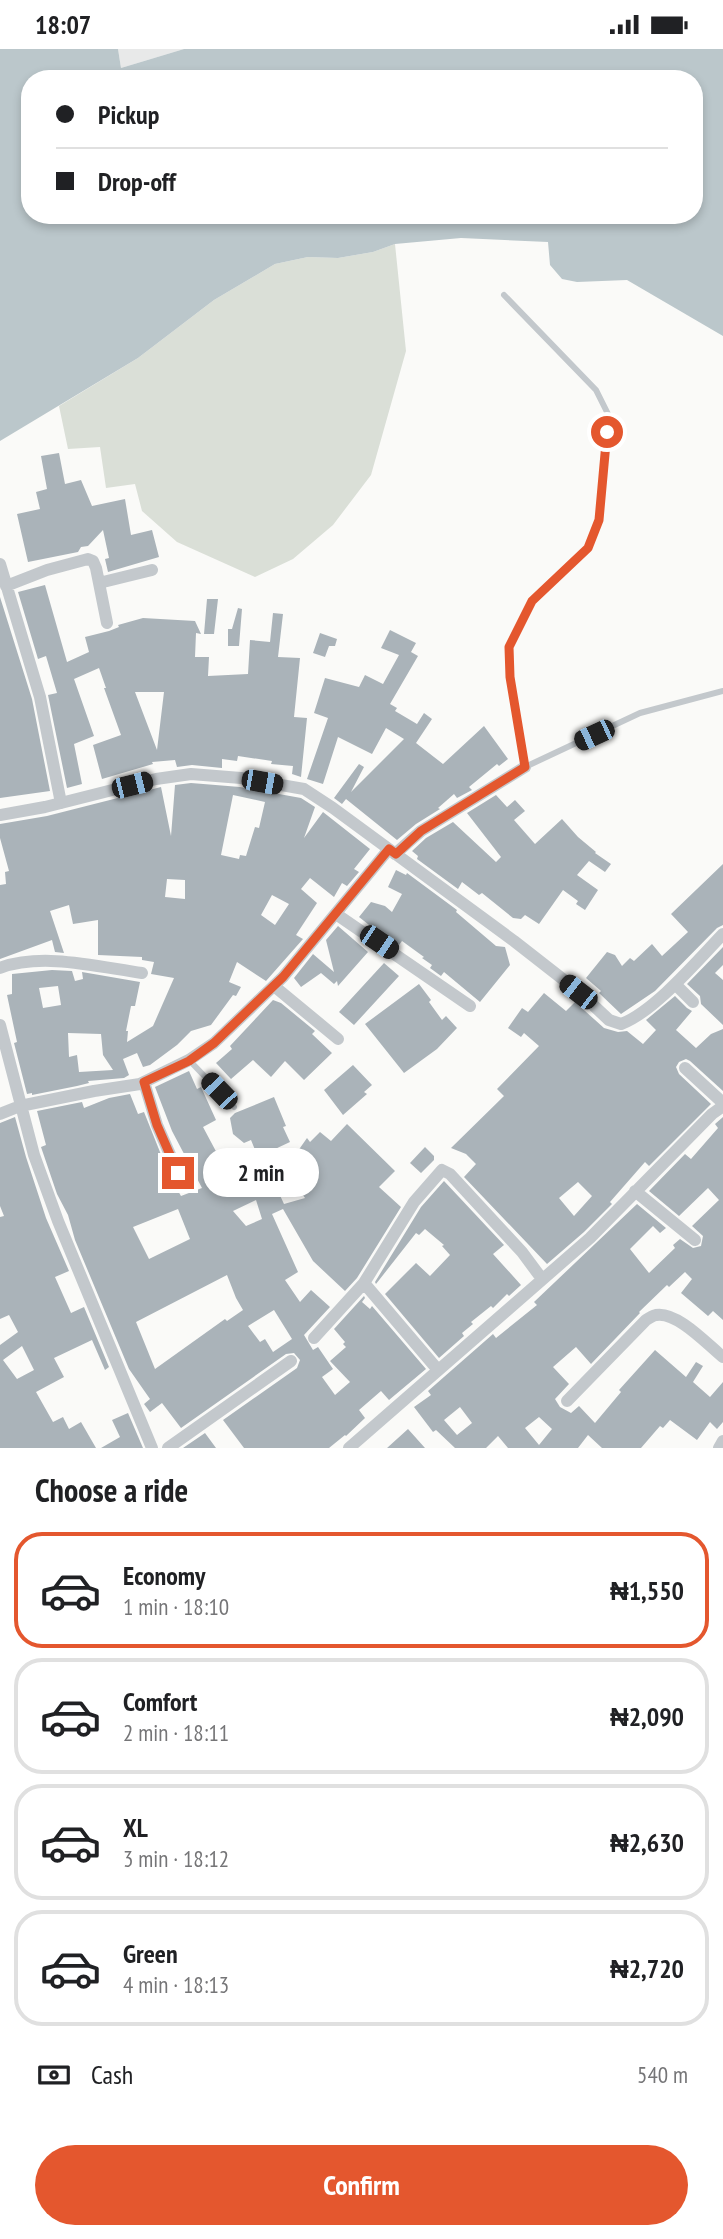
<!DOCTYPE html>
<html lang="en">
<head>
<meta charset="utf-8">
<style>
  body { margin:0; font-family:"PT Sans Narrow",sans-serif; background:#f6f6f6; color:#202124; height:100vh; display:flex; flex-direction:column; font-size:26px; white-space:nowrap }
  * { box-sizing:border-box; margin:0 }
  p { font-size:23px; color:#757577 }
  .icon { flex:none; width:38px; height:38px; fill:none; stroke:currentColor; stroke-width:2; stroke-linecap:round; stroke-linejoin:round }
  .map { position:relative; height:1399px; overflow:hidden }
  .drawer { display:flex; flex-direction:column; background:#fff; flex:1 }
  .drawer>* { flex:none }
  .hud { position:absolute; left:21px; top:21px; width:682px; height:154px; border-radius:28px; box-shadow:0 4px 10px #0003; display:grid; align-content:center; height:154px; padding:0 35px; background:#fff }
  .end { position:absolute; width:32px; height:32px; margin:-16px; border:9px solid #e4572e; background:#fff; box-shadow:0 0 0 4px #fff }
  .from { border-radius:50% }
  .bubble { position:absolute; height:49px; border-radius:24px; background:#fff; box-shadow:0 4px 10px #0003; font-size:23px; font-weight:800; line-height:49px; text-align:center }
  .car { position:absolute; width:21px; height:42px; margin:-21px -10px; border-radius:9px; box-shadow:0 0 5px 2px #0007; background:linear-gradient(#222 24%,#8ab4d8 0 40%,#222 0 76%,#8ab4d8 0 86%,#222 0) }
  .hud b { display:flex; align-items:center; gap:24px; height:66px; font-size:26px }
  .hud b+b { border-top:2px solid #e0e0e0 }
  .hud i { width:18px; height:18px; background:#202124 }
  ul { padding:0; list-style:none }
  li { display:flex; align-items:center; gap:21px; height:116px; margin:0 14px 10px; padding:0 21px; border:4px solid #e0e0e0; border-radius:28px }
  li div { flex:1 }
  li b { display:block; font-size:26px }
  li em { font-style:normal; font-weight:800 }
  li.current { border-color:#e4572e }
  li>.icon { width:63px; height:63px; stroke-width:1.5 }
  h2 { padding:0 35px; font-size:32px; line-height:84px }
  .pay { display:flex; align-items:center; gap:18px; height:77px; padding:0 35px; font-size:26px }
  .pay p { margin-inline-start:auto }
  .button { display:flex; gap:14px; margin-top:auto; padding:14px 35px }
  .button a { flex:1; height:80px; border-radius:42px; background:#e4572e; color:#fff; font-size:28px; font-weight:800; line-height:80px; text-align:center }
  .status { display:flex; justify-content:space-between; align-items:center; height:49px; padding:0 35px; background:#fff; direction:ltr }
  .status svg { height:19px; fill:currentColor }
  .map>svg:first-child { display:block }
  .built { fill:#e8e9e9 }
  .green { fill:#dadfd7 }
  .water { fill:#bbc7cb; fill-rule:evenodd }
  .building { fill:#aab3b9; fill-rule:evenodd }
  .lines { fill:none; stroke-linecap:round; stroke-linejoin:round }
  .lane { stroke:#c3c8cc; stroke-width:6 }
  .street { stroke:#c3c8cc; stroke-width:12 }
  .route { stroke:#e4572e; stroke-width:9 }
</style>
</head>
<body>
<div class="status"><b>18:07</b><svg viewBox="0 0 49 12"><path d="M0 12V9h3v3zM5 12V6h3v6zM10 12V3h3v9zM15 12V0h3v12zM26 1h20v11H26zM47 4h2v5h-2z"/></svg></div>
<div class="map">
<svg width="723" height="1399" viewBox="0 0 723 1399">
  <rect width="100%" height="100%" fill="#fafaf8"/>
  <path class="built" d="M118,0H184L121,19Z"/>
  <path class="green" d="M395,195L406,302L371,426L333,476L293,510L255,528L177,493L142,462L135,435L106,439L100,398L68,400L59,357L138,309L214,251L275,215L308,208L338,209L373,203Z"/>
  <path class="water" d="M0,0H118L121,19L184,0H723V287L627,231L577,233L562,230L550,216L548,193L461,189L395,195L373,203L338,209L308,208L275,215L214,251L138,309L0,392ZM30,30H695V166H30Z"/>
  <path class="building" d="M59,404L65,435L81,431L92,457L125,450L131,486L152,481L159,508L108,523L105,510L109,509L103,481L88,497L81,498L78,503L28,513L17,465L40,460L36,443L47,440L41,407Z
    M45,536L67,613L89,603L85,588L109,582L119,578L118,576L143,569L195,572L201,585L196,584L195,608H209L208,627L248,625L250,591L270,593L273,564L283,565L278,608L300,609L294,668L307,669L301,728L292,725L293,717L271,715L272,712L238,707L237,712L222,710V719L192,716L177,718L175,711L152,713L153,715L102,730L93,696L121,686L104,639H106L99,619L74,630L94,687L74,695L82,735L67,739L48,646L57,644L46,607L38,610L18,543ZM135,643H164L157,701Z
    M0,548L32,650L50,742L0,749Z
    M207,550H218L214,585H204Z
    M238,559L242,560L239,597H228V580H232Z
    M390,581L416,594L411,603L418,607L390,655L397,659L395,662L417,675L424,664L432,670L416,694L443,715L484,677L508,710L499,717L497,715L469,738L472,741L457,749L454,745L438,759L440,760L416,775L397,791L346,750L342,755L334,749L359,715L364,718L351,743L404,690L386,679L372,705L338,688L323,735L307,730L328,669L314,664L325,629L359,638L365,626L383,635L399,606L381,599Z
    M320,584L337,590L335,597H329L325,608L313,604Z
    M191,734L240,738L301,749L315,758L304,789L323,763L370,800L354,820L359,823L347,837L342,834L334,848L310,829L301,840L317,854L296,886L303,890L266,932L237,913L229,933L241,938L236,947L233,946L211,976L191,982L177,996L150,1016L143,1018L137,1004L123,1010L129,1026L124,1029L88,1032L89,1034L77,1037L32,1046V1044L27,1045L14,994L17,993L7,946L12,945V925L52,921L72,922L75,932L83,930L82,923L140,933L135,957H131L126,982H128L127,993L153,977L174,929L151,925L154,913L142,911V908L98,906V871L73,875L69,856L50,862L64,904L55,903L52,891L0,910V836L6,835L5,823L9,822L0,789V775L47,767L161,738L171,787L175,736ZM233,746L265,753L259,779L255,778L246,807L240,806L239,810L221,806ZM167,830L185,831V850L165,848ZM272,846L289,855L275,876L261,866ZM58,937L61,956L43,959L39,939ZM68,984L101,985L103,1006L113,1021L79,1023L77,1006L69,1008Z
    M496,746L507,758L515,751L525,762L514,771L535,795L562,770L578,788L596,803L595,804L611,815L605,823L589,812L577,826L598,841L585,861L576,855L578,852L563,841L539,875L525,866L521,870L513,869L482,844L479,846L462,833L458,840L417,810L418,807L412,802L426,789L453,773L496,813L501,808L467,764Z
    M723,815V876L717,879L655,942L621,965L599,944L601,942L586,929L607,903L615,906L622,917L630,909L634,912L652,895L662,907L688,883L671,865Z
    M396,821L406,826L407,824L457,861L456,863L496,897L505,898L510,916L480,953L444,923L441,927L430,919L432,916L422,909L424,908L402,892L399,896L378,883L359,868L371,853L385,857L392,863L402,845L388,838Z
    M338,877L368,903L338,937L337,932L334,935L321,924L301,938L294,929L313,905L334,923L326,891Z
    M723,898V916L715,924L723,931V976L701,955L700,947L687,935Z
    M384,914L399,927L354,976L339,963Z
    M419,935L431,951L429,953L442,971L446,967L457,979L437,1000L404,1024L365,975Z
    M544,944L566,962L575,953L604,979L618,983L627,982L643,995L656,981L646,971L675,947L687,959L692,962L676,981L696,999L711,985L723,980V1042L690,1012L686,1010L679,1013L676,1018L679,1025L711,1055L649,1117L645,1113L610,1153L612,1155L584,1183L547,1215L464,1128L476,1115L466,1105L451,1099L504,1047L497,1040L539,997L524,984L521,988L508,979L522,959L528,963ZM578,1133L592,1147L574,1167L559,1149Z
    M273,951L281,954L315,982L312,985L332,1004L304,1031L285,1012L271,1028L253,1011L231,1030L216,1014L232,1000L230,997Z
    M353,1016L372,1036L364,1043L367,1045L343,1066L324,1041Z
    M189,1022L197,1040L201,1038L216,1071L203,1078L219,1108L232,1101L240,1118L264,1108L272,1139L307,1089L310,1093L320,1083L331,1092L347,1075L395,1122L379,1138L401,1158L357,1229L345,1242L313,1212L283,1160L272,1165L298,1223L285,1231L300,1253L311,1241L330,1258L304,1286L313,1301L318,1298L333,1320L322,1328L335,1346L350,1333L330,1312L346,1298L343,1295L345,1293L334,1280L364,1247L365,1249L362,1253L370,1260L372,1257L426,1320L389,1351L381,1342L359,1361L365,1369L346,1387L345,1386L329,1399H244L223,1371L297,1319L300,1311L294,1304L286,1305L181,1379L162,1354L150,1363L144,1355L150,1350L129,1320L75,1191L68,1166L57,1145L41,1098L46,1096L37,1062L82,1053L84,1059L109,1049L130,1045L138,1065L144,1063L170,1128L181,1147L202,1139L172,1082L155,1038ZM292,1131L305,1149L284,1155L278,1142ZM256,1151L262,1170L246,1177L233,1162ZM178,1160L190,1190L149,1210L133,1178ZM227,1226L236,1249L243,1261L227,1272L225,1270L155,1320L136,1273ZM274,1261L292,1290L273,1303L265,1290L260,1293L248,1277Z
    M274,1048L286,1077L283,1078L290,1093L258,1108L251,1091L244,1094L233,1085L230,1069L235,1064Z
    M15,1068L26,1108L46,1169L69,1222L55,1228L71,1264L84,1258L109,1318L105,1321L92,1291L54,1309L64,1328L36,1343L53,1373L63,1368L69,1380L81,1373L96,1399H0V1296L18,1283L9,1266L0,1270V1168L4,1167L0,1157V1074ZM22,1297L34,1321L17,1330L3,1311Z
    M723,1068V1271L713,1262L708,1267L681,1244L692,1230L685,1223L669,1238L667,1236L639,1263L640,1264L591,1315L576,1298L553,1318L569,1335L555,1350L560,1358L571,1364L579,1357L595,1374L621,1343L619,1341L655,1301L686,1328L696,1313L703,1317L693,1333L710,1348L723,1333V1373L717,1380L710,1373L697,1391L670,1371L663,1379L660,1377L641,1399H602L588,1386L578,1399H508L498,1387L486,1399H455L436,1381L433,1383L414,1358L431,1346L428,1342L493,1285L496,1289L537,1256L534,1253L637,1155L666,1179L660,1184L653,1177L630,1200L649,1224L675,1199L673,1196L680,1190L693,1199L701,1197L703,1187L692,1177L719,1151L708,1139L679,1167L649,1142L685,1105L691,1110L718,1079L715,1075ZM460,1358L472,1374L457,1386L444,1371ZM539,1368L552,1380L539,1396L525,1379Z
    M425,1098L434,1107V1111L421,1124L410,1114Z
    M444,1132L504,1196L493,1205L521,1236L509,1247L507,1245L493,1259L491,1257L471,1273L473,1275L462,1284L464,1287L439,1309L385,1245L416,1214L430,1227L450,1206L442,1197L444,1196L425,1180L419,1186L416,1184L376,1235L375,1233L421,1158Z
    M128,1364L143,1399H101L120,1388L112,1371Z
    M408,1380L425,1399H387Z
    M205,1384L216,1399H183Z"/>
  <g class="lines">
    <path class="lane" d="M504,246L596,341L608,365L606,401L599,471L588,499L532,553L509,598L510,628L525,718L640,664L723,642
      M189,1011L234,1058"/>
    <path class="street" d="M0,515L40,648L61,754
      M99,534L152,521
      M6,537L47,521L88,510L93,512L96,519L107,574
      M0,766L45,758L156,730L191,725L241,729L304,740L333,759L514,892L578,942L609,971L621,975C654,963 698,911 723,885
      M395,805L421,782L525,718
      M336,865L470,957
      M0,919C42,903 99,918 142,924
      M675,935L693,953
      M274,937L338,990
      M0,976L34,1106L58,1172L152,1399
      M685,1019L723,1054
      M144,1033L157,1076L178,1124
      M0,1065L20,1057L94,1042L140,1035L189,1011L214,994L283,928L389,800
      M635,1142L695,1191
      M364,1234L438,1321
      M314,1289L364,1234L414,1153L442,1121L450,1125L522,1203L542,1230
      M567,1352L646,1271C649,1269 652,1267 656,1266C677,1262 708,1296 723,1308
      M168,1399L291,1312
      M349,1399L590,1189L712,1065L723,1057
      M719,1399L723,1392"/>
  </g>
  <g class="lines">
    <path class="route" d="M178,1124L157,1076L144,1033L189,1012L214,994L283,928L389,800L396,805L421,782L525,718L510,628L509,598L532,552L588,499L599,471L607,383"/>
  </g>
</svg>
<i class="end from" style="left:607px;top:383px"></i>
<i class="end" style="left:178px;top:1124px"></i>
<div class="bubble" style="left:203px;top:1099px;width:116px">2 min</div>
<i class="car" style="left:594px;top:686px;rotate:245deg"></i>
<i class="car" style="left:262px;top:733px;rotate:100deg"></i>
<i class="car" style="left:132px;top:736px;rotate:76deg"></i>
<i class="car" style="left:379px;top:893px;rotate:124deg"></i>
<i class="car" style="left:578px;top:943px;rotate:308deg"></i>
<i class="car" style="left:219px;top:1042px;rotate:316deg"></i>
<div class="hud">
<b><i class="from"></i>Pickup</b>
<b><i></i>Drop-off</b>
</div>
</div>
<section class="drawer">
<h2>Choose a ride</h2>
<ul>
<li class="current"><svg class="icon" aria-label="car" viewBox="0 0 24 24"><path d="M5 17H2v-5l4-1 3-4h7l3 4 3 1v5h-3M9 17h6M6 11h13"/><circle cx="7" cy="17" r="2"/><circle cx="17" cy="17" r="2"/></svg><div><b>Economy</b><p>1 min · 18:10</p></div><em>₦1,550</em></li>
<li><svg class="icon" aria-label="car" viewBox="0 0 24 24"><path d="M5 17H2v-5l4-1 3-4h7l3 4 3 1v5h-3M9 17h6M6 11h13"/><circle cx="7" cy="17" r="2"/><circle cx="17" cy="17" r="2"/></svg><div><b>Comfort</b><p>2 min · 18:11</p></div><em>₦2,090</em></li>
<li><svg class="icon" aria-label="car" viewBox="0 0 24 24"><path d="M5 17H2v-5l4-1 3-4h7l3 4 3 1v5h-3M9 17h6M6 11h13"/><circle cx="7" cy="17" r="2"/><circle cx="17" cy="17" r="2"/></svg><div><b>XL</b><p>3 min · 18:12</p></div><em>₦2,630</em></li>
<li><svg class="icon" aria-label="car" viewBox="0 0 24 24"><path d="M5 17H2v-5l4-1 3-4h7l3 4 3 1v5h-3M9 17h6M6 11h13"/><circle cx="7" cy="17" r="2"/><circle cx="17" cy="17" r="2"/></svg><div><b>Green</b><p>4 min · 18:13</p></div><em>₦2,720</em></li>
</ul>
<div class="pay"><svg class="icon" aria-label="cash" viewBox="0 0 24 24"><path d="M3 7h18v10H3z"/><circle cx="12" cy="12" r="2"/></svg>Cash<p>540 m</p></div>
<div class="button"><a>Confirm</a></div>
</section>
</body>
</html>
